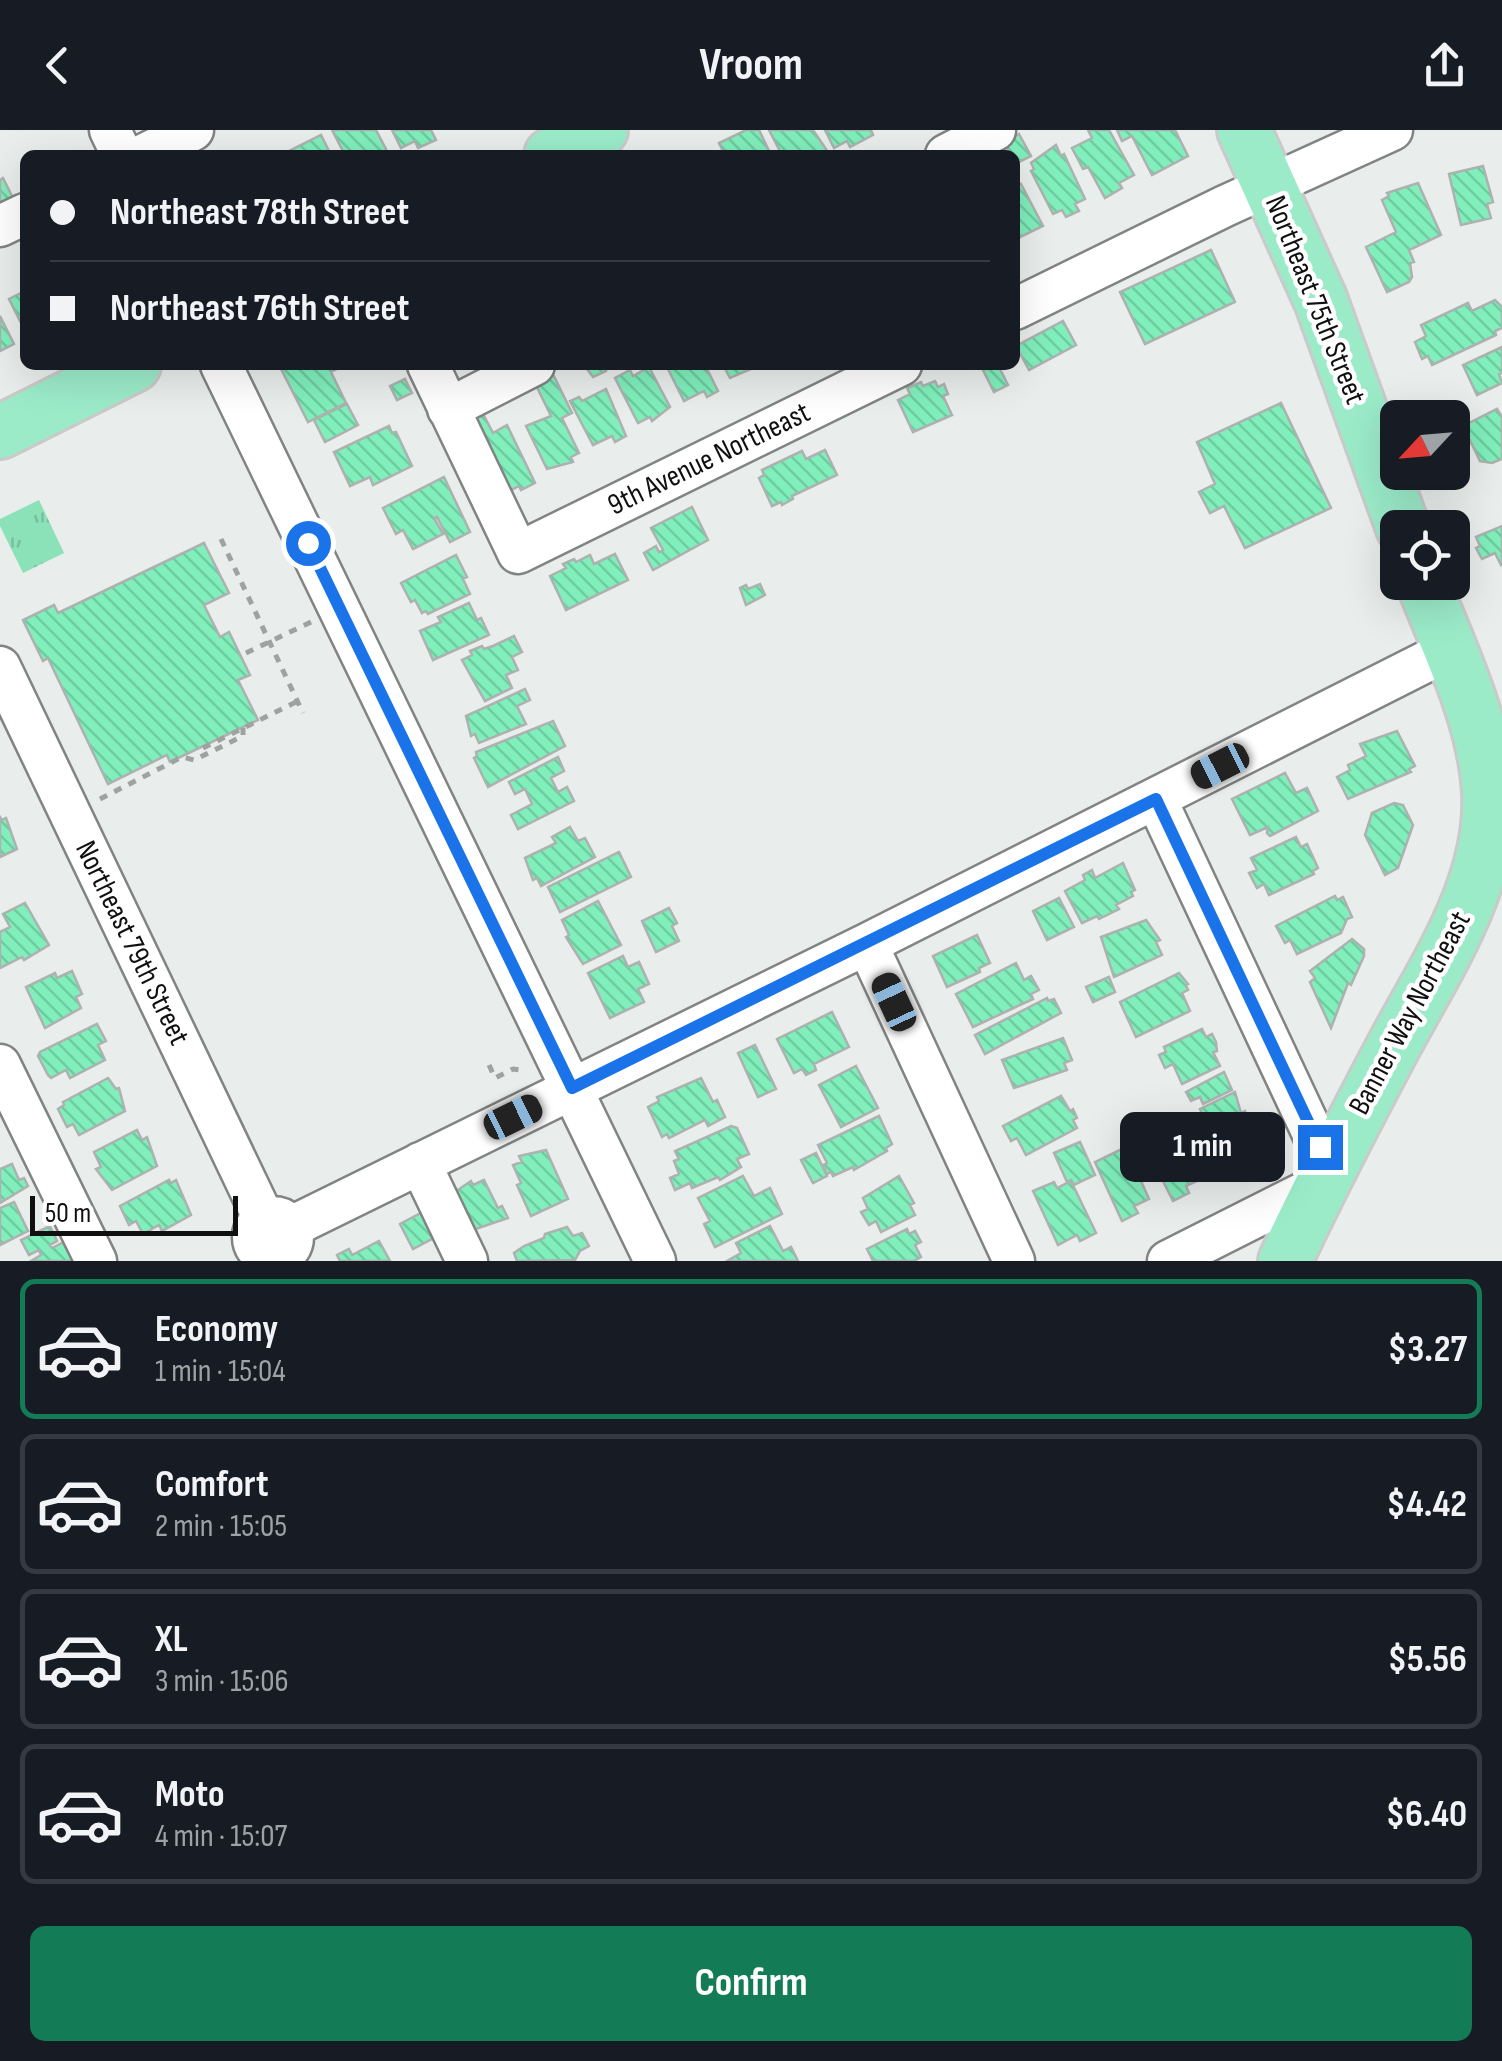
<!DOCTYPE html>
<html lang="en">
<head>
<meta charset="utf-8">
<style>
  body { margin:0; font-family:"Sofia Sans Condensed",sans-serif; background:#242831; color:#f1f3f6; height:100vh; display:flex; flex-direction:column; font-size:38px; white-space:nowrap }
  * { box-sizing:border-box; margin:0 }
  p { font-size:32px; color:#9ea1a6 }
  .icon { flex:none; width:55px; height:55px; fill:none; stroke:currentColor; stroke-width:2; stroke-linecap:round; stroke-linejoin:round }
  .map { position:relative; height:1131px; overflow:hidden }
  .drawer { display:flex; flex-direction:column; background:#171b24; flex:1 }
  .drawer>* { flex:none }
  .guide { position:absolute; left:20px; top:20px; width:1000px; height:220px; border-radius:15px; box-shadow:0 10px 40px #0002; display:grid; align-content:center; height:220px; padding:0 30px; background:#171b24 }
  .needle { width:65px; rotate:244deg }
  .controls { position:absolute; left:1380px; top:270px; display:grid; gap:20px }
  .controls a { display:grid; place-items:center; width:90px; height:90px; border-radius:15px; background:#171b24; box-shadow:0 10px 40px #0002; font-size:50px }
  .scale { position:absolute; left:30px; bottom:25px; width:208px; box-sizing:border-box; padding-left:10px; border:5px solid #0f100f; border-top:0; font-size:28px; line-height:35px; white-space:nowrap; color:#0f100f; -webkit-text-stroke:8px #fff; paint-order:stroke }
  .end { position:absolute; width:45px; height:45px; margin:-22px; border:12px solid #1a73e8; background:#fff; box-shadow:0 0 0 5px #fff }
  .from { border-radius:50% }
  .bubble { position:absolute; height:70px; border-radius:15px; background:#171b24; box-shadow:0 10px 40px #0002; font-size:32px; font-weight:700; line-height:70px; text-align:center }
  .car { position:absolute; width:30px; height:60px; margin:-30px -15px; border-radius:12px; box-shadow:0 0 8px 2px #0007; background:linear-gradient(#222 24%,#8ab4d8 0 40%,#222 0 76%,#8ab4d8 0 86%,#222 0) }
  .guide b { display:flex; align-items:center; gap:35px; height:95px; font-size:38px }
  .guide b+b { border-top:2px solid #363941 }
  .guide i { width:25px; height:25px; background:#f1f3f6 }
  ul { padding:18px 0 0; list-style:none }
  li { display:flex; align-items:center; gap:30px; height:140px; margin:0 20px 15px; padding:0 10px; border:5px solid #363941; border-radius:15px }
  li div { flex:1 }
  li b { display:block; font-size:38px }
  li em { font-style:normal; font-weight:700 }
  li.current { border-color:#137c56 }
  li>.icon { width:90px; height:90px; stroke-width:1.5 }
  .cta { display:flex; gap:20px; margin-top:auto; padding:20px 30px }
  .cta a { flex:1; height:115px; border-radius:15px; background:#137c56; color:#fff; font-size:40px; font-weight:700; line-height:115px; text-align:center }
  header { display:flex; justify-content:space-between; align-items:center; height:130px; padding:0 30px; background:#171b24; font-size:45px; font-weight:700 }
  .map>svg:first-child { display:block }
  .park { fill:url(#park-tufts) }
  .building { fill:url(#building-back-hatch); stroke:#adb1af; stroke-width:2.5 }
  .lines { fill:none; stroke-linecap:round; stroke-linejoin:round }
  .minor-casing { stroke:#818482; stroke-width:45 }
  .major-casing { stroke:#cacaca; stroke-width:58 }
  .path { stroke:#9fa2a1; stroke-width:5; stroke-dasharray:8 8; stroke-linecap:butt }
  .minor { stroke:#fff; stroke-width:40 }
  .major { stroke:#9bebc9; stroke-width:52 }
  .route { stroke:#1a73e8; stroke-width:12 }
  .labels { text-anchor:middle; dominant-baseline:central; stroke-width:9; stroke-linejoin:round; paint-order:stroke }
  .street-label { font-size:30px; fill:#0f100f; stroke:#fff }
</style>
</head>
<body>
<header><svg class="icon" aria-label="back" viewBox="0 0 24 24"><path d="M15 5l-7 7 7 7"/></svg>Vroom<svg class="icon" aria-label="share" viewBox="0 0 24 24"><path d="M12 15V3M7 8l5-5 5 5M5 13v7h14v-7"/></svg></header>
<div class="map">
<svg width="1502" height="1131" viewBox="0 0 1502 1131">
  <defs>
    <pattern id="park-tufts" width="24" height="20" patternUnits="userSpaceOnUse" patternTransform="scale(2.5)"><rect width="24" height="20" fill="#8be1b8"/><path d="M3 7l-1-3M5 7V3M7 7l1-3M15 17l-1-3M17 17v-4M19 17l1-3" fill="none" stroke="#77c09d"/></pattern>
    <pattern id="building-back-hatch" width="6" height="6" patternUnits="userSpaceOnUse" patternTransform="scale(2.5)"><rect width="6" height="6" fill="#80efbc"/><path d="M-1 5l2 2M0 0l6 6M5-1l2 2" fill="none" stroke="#6dcca0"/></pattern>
  </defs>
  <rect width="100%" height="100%" fill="#e9edeb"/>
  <path class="park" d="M39,370L64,423L23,443L0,396V389Z"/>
  <path class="building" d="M332,0H376L389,25H345Z
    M392,0H431L436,10L418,18L415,11L401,18Z
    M746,0H759L771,25H725L719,13Z
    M769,0H813L830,25H782Z
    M825,0H871L873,5L850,17L847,11L834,18Z
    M1088,0H1109L1134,45L1119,53L1122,58L1105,68L1088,37L1083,39L1072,18L1092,8Z
    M1117,0H1175L1188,26L1152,45L1132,6L1122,11Z
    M1019,4L1031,26L1015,34V25H1011L1004,12Z
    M321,5L331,25H283V24Z
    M1056,15L1061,26L1064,24L1085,69L1075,74L1079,81L1066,87L1062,80L1053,84L1031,41L1034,39L1031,33Z
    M1483,36L1493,72L1487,74L1491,88L1461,95L1449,44Z
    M3,48L16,74L0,82V50Z
    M1418,53L1441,105L1409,120L1414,132L1410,133L1412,147L1409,152L1387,162L1366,117L1396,102L1382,70L1389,66L1387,63Z
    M1021,54L1043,96L1016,109L1015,57Z
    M1211,120L1235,172L1145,214L1120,162Z
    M25,161V201L9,169Z
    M1495,170L1502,177V198L1495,201L1496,205L1432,235L1428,226L1422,229L1415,212L1426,206L1421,195L1468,173L1472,181Z
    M0,186L14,214L0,221Z
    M1063,191L1076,215L1029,240L1016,216Z
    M1502,217V243L1499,244L1502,253L1477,265L1463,235Z
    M279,235H337L339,238L331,242L346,273L308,292Z
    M584,235H604L606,241L593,247Z
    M666,235H705L718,261L707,267L704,261L684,271Z
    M723,235H760L730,248Z
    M994,235H998L1008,255L994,262L983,240Z
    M549,236L572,283L562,288L579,323L571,327L573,332L547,339L526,296L551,286L531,245Z
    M649,237L670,277L652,291L650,287L638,293L615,248L630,240L633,246Z
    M405,249L412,263L397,270L390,256Z
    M935,251L938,257L944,254L948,264L943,266L952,285L913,302L898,270L910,264L907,258L921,252L923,256Z
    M606,259L626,306L615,312L612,306L593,315L570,271L579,267L582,271Z
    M1281,273L1331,378L1245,418L1224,376L1210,383L1199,362L1215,354L1197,312Z
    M347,274L358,295L325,312L314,290Z
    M480,278L493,303L507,295L535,353L521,360L519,356L504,364L464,286Z
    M1497,279L1502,287V329L1492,333L1480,331L1463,296Z
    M389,296L392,303L396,302L412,336L373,355L370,347L350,356L334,322Z
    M825,320L837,345L792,366L793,369L782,375L781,372L772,376L759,348L764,345L762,340L802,321L806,329Z
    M444,347L470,402L450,412L437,387L434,388L443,404L413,419L403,400L396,404L383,378Z
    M692,377L708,410L653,440L644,423L656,416L659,422L663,420L651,398Z
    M1502,396V434L1501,435L1495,423L1482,429L1476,418L1480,416L1476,407Z
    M204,413L229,463L204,475L220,507L229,502L250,545L238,550L258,590L170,632L167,625L108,654L48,528L43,531L23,490L54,475L58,483Z
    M615,424L628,450L566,480L550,446L566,438L563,434L574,429L576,432L590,425L594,434Z
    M456,425L467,447L463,449L470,464L428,484L426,481L422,483L415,470L411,472L401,453Z
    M760,454L765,465L746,475L740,458L746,455L748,459Z
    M469,473L477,490L481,488L489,505L433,530L420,501L441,492L438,487Z
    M514,506L522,522L512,527L518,540L506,545L512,558L485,571L462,530L472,525L470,521L482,516L484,519L493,516Z
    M525,559L530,570L517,576L526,594L479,613L475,604L471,606L466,586Z
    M553,591L565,616L488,657L474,628L477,626L476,622Z
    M1397,601L1415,636L1409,639L1411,642L1348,669L1337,647L1350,640L1348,635L1366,626L1360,614Z
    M558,627L564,641L551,648L558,662L567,657L574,671L518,699L511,685L532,674L525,659L515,664L509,652Z
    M1285,643L1296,663L1307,658L1318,681L1270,706L1267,703L1268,697L1250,705L1232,669Z
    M1394,673L1403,675L1413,695L1398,738L1385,745L1365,705L1372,683Z
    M0,687L2,690L6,688L17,719L0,727Z
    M570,697L578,711L585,708L595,727L541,756L537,748L533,750L525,728L556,713L552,707Z
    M1296,707L1301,717L1307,714L1318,738L1313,741L1314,744L1269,765L1264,754L1257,758L1249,743L1257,740L1251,728Z
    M619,722L631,747L560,782L548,757Z
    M1123,733L1135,760L1131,762L1133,766L1116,775L1119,779L1099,789L1097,786L1082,793L1065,761L1085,750L1083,745L1092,740L1095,748Z
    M1335,766L1337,770L1343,767L1352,787L1347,789L1341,803L1297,824L1290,810L1285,813L1276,796Z
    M1059,768L1074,797L1047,810L1033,781Z
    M598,771L621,815L583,834L566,807L569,805L562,790Z
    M25,773L49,815L24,830L22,827L0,838V802L10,797L3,784Z
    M669,778L677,793L672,796L679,811L656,822L642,791Z
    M1146,790L1160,810L1156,812L1162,825L1114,847L1101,807Z
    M977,805L990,833L979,838L980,842L947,857L933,826Z
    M1352,809L1364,819V826L1351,855L1348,853L1331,898L1310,852L1315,848L1310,841Z
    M623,826L628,837L639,832L649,854L638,859L644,872L610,888L588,843Z
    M1016,833L1024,850L1031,846L1039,860L1031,864L1033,869L973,897L956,864Z
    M72,841L82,864L76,867L81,878L45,898L26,857L55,843L57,848Z
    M1179,843L1188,854L1186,855L1188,860L1182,863L1190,881L1136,907L1120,872Z
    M1109,847L1115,862L1093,872L1086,857Z
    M1047,868L1048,871L1054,869L1061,883L985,924L975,905Z
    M832,882L849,917L814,934L816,940L806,945L802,939L794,943L777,909Z
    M97,894L106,911L98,915L105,930L70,948L66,940L51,948L48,945L38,926L40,922Z
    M1202,899L1206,907L1212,904L1216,912L1217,921L1213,922L1220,936L1182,954L1173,934L1165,938L1159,925L1166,922L1164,917Z
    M1063,908L1072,930L1064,933L1067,940L1014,958L1002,930Z
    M755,915L776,959L758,967L738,923Z
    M856,936L878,978L841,997L819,955Z
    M1224,942L1232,960L1203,974L1200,967L1191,971L1186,962Z
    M108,948L116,959L119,958L125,981L79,1005L73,994L67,997L58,979L64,975L63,972Z
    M701,948L713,972L717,970L725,987L708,996L705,990L669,1008L667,1004L662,1007L648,977L659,971L657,967Z
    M1235,962L1241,983L1245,981L1254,1000L1242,1006L1250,1021L1244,1024L1247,1031L1232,1039L1229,1031L1225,1033L1200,979Z
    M1061,966L1070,981L1073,979L1077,988L1073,990L1077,998L1026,1025L1017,1008L1011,1011L1003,996Z
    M879,986L892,1014L886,1018L887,1021L854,1040L853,1037L833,1046L831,1042L827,1044L823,1035L827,1033L818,1015Z
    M731,996L737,998L749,1024L737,1029L741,1037L720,1050L718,1047L692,1058L690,1053L675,1060L670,1048L679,1044L674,1031L679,1029L675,1021Z
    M137,1000L142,1010L147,1007L157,1036L112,1060L96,1039L101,1037L94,1022Z
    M1174,1000L1199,1050L1186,1056L1189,1063L1173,1071L1145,1015Z
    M1080,1012L1095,1045L1074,1055L1071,1050L1067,1052L1054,1023Z
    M1126,1017L1149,1069L1134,1076L1138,1083L1122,1091L1095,1032Z
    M546,1020L568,1069L531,1086L517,1055L521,1053L513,1035L522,1032L519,1026Z
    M816,1023L827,1046L813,1053L801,1030Z
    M12,1034L19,1050L24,1048L28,1056L0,1073V1039Z
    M743,1046L754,1066L770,1058L782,1084L715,1117L704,1094L710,1091L698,1068Z
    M899,1046L914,1073L910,1075L915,1085L881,1102L876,1091L869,1095L861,1082L868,1079L863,1068Z
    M169,1050L171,1053L176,1050L191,1085L162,1101L159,1095L143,1104L136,1091L129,1095L120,1076Z
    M484,1050L498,1078L502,1076L508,1088L467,1102L449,1066L471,1051L473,1055Z
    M1071,1051L1096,1103L1080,1111L1077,1105L1058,1115L1033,1061L1054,1052L1057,1058Z
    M14,1072L28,1101L0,1115V1078Z
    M430,1078L447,1101L413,1119L400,1094Z
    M50,1096L57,1111L50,1115L52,1118L64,1112L75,1131H31L41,1125L39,1120L29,1125L21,1110Z
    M770,1096L783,1121L791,1117L798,1131H727L741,1123L736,1113Z
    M567,1097L573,1106L582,1103L589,1116L580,1121L575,1130L517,1131L514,1123L524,1116L544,1108L545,1104Z
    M907,1099L909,1104L915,1101L921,1112L915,1115L921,1127L914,1131H873L867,1119Z
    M379,1111L390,1131H340L337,1125L349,1119L352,1125Z"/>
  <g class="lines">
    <defs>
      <path id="minor" d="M110,0L122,25
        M143,25L193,0
        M946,25L995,0
        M0,96L25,84
        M1015,179L1225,76L1392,0
        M221,235L655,1131
        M428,235L518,423L901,235
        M448,279L534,235
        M0,537L264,1089
        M1156,669L1329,1038
        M867,814L1014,1131
        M0,935L96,1131
        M420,1033L467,1131
        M253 1107a20 20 0 1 1 40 0a20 20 0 1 1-40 0Z
        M291,1097L867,814L1449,520
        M1168,1131L1321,1054"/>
      <path id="major" d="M1244,0L1321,171L1403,398
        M551,25L601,0
        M0,302L134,235
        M1285,1131C1318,1060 1354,991 1391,921C1433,841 1494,756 1489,662C1485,590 1449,519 1423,452"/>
    </defs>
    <use href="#minor" class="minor-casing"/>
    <use href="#major" class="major-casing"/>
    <path class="path" d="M221,409L303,583
      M246,523L311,492
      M203,618L298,571
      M100,669L182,627L194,630L243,606V598
      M489,935L495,948L513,939L526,941"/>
    <use href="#minor" class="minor"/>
    <use href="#major" class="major"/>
  </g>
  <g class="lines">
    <path class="route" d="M308,413L572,958L1156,669L1320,1017"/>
  </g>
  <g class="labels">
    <g class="street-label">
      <text transform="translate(1315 170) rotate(68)">Northeast 75th Street</text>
      <text transform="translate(709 329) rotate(-26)">9th Avenue Northeast</text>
      <text transform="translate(132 813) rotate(64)">Northeast 79th Street</text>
      <text transform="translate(1410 883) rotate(-62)">Banner Way Northeast</text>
    </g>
  </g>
</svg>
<div class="controls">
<a><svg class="needle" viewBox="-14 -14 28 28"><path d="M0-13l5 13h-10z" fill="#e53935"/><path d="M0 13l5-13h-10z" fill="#9ea1a6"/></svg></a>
<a><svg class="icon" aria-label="locate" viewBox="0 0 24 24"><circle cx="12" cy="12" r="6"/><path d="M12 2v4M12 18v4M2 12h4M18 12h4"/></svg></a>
</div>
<div class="scale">50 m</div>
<i class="end from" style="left:308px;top:413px"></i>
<i class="end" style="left:1320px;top:1017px"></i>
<div class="bubble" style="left:1120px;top:982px;width:165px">1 min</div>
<i class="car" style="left:1220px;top:636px;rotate:243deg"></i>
<i class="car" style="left:894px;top:872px;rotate:335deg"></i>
<i class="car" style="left:513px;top:987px;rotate:64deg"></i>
<div class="guide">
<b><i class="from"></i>Northeast 78th Street</b>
<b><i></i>Northeast 76th Street</b>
</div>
</div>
<section class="drawer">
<ul>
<li class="current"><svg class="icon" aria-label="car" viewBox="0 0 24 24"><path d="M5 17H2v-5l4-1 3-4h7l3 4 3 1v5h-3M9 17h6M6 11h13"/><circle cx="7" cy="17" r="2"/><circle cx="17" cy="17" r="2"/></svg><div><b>Economy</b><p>1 min · 15:04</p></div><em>$3.27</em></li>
<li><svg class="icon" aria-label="car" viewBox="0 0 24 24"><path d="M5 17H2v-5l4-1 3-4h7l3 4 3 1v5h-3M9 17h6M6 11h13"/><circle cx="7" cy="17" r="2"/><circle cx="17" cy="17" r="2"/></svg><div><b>Comfort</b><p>2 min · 15:05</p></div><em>$4.42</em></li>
<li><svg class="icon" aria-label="car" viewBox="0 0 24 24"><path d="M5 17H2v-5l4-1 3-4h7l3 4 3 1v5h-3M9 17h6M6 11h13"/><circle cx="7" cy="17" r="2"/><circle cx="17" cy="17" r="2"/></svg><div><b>XL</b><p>3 min · 15:06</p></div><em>$5.56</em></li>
<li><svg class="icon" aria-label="car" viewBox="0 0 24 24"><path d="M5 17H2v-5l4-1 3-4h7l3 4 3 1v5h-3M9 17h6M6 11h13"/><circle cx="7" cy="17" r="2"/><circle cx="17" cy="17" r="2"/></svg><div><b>Moto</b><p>4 min · 15:07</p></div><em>$6.40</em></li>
</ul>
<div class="cta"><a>Confirm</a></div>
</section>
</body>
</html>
